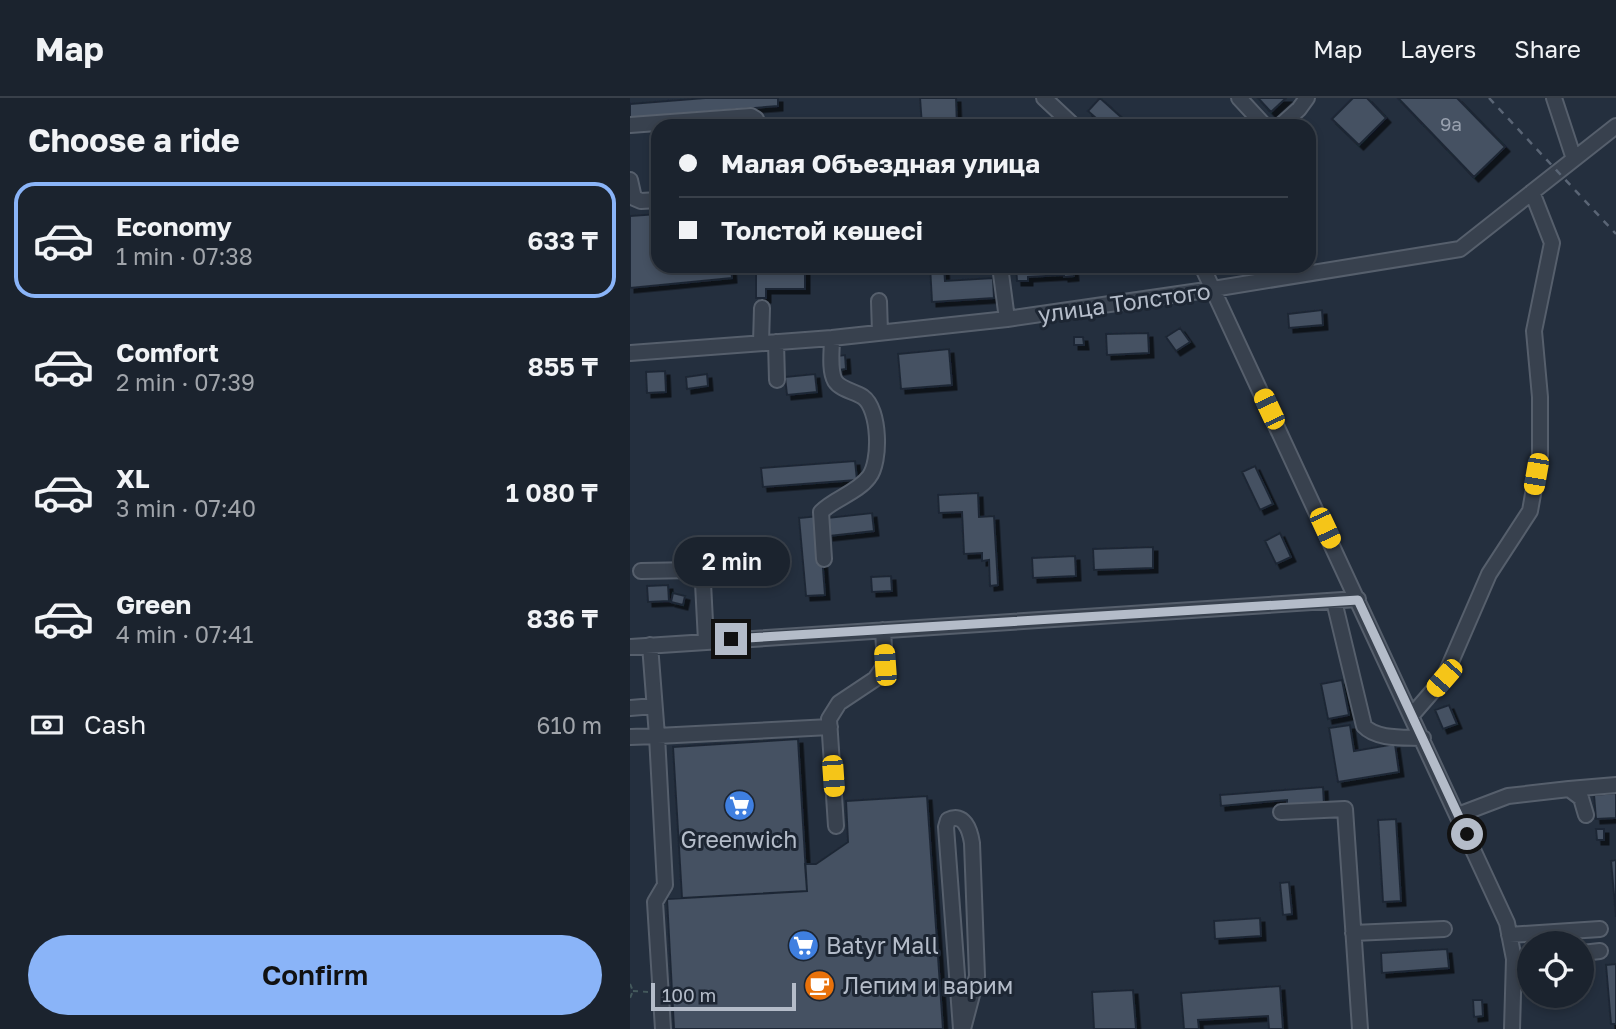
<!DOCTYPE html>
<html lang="en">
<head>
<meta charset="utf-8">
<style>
  body { margin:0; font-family:"Golos Text",sans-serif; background:#242b36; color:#f1f3f6; height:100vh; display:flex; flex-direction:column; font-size:26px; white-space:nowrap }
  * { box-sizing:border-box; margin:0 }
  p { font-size:23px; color:#a0a4aa }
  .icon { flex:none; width:38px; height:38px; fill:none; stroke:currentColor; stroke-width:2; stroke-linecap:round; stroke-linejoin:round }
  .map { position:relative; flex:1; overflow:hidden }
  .sheet { display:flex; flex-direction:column; background:#1b232e; width:630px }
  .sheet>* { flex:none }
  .banner { position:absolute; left:21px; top:21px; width:665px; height:154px; border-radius:21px; box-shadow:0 4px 10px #0003,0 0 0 2px #39404a; display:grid; align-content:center; height:154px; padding:0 28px; background:#1b232e }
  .fabs { position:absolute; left:887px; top:833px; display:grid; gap:14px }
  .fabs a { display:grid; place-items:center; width:77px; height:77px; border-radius:50%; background:#1b232e; box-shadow:0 4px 10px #0003,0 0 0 2px #39404a; font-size:35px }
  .scale { position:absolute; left:21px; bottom:18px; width:145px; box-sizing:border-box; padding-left:7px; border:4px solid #b4bcc9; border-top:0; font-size:19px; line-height:24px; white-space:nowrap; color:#b4bcc9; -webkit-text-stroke:5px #1d2633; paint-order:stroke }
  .end { position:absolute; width:32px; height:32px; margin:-16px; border:9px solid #b4bcc9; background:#111; box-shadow:0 0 0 4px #111 }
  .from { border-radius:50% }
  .bubble { position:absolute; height:49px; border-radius:24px; background:#1b232e; box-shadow:0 4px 10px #0003,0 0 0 2px #39404a; font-size:23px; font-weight:600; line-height:49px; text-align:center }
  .car { position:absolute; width:21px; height:42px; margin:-21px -10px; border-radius:9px; box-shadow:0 0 5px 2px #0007; background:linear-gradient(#f5c518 24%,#345 0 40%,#f5c518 0 76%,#345 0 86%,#f5c518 0) }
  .banner b { display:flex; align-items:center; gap:24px; height:66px; font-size:26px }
  .banner b+b { border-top:2px solid #39404a }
  .banner i { width:18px; height:18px; background:#f1f3f6 }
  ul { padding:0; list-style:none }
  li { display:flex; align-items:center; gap:21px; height:116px; margin:0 14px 10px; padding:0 14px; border:4px solid transparent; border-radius:21px }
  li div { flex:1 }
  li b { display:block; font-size:26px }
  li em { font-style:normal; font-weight:600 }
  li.selected { border-color:#8ab4f8 }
  li>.icon { width:63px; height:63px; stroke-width:1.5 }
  h2 { padding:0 28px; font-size:32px; line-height:84px }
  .pay { display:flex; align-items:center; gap:18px; height:77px; padding:0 28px; font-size:26px }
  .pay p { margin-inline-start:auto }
  .action { display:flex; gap:14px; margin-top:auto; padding:14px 28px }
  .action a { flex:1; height:80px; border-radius:42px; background:#8ab4f8; color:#111; font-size:28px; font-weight:600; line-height:80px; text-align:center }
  header { display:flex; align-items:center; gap:42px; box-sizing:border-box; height:98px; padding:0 35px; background:#1b232e; border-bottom:2px solid #39404a }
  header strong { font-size:33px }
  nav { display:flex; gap:38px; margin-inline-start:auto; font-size:24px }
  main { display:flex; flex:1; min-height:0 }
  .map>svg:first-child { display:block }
  .building { fill:#455162; stroke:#1f2835; stroke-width:2; filter:url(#shadow) }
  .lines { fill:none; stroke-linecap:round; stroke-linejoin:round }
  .minor-casing { stroke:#565f6c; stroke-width:18 }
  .path { stroke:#44595c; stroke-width:2; stroke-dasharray:5 5; stroke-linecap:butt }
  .minor { stroke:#38414e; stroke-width:14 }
  .rail { stroke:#5a6575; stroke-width:2.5; stroke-dasharray:7 7; stroke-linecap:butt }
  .route { stroke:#b4bcc9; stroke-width:9 }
  .labels { text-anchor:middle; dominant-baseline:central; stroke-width:6; stroke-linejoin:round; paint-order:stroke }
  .number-label { font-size:19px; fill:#98a1af }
  .street-label { font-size:23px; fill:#b4bcc9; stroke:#1d2633 }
  .poi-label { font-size:23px; fill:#b4bcc9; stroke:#1d2633; text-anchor:start }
</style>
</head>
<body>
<header>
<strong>Map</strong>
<nav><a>Map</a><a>Layers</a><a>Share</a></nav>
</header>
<main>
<section class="sheet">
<h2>Choose a ride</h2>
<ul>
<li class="selected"><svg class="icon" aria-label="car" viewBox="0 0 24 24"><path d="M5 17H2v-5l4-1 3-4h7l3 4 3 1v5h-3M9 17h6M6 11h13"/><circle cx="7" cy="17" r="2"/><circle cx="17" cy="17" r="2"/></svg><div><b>Economy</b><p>1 min · 07:38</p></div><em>633 ₸</em></li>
<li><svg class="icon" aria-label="car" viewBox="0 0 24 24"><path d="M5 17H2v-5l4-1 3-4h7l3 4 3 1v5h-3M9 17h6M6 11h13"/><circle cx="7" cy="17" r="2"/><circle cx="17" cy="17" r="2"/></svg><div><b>Comfort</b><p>2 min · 07:39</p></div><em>855 ₸</em></li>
<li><svg class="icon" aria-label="car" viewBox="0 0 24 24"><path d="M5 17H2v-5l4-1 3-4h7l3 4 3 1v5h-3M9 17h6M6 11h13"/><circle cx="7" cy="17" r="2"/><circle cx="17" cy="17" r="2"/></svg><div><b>XL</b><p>3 min · 07:40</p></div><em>1 080 ₸</em></li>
<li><svg class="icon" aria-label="car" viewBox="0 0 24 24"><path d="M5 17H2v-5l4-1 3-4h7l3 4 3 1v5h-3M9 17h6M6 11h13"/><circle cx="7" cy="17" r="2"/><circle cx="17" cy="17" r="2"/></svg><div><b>Green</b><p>4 min · 07:41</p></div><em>836 ₸</em></li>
</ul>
<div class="pay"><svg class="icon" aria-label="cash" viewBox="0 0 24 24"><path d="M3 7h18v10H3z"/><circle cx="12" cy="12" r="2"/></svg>Cash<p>610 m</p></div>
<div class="action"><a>Confirm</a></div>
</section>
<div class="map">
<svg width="986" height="931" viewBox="0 0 986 931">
  <defs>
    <filter id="shadow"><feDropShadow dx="4.5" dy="4.5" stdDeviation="0" flood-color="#0009"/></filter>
  </defs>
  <rect width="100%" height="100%" fill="#242f3e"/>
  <path class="building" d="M75,0H148V8L0,20V6Z
    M290,0H326L327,28H292Z
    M470,0L492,20L485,28H475L458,13Z
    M628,0H656L641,14Z
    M723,0H737L756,20L729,47L702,21Z
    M768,0H827L875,49L844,79Z
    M28,116V168H101L102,180L0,190V118Z
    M300,168H314L315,183L363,180L364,200L302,204Z
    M386,168H443L444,178L434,179V177L398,179V183H387Z
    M126,172H175V191H136V200H126Z
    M692,212L693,227L659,230L658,216Z
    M550,230L560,244L546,253L536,239Z
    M518,235L519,255L477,257L476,236Z
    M444,239H453L454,247H444Z
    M319,251L322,287L271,291L268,256Z
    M215,257L216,271L209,272L207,258Z
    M35,273L36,294L17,295L16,274Z
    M77,276L78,288L57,291L56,279Z
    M185,276L187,294L157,297L155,279Z
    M225,363L227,382L133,389L131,370Z
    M625,368L643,406L630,412L612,374Z
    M348,395L349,419L364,418L368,487L360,488L359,462L352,463V455L334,456L332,414L309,415L308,397Z
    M242,415L244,433L199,438L197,420Z
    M189,418L195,497L176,498L169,420Z
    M650,435L661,459L646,466L635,443Z
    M523,449V470L464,472L463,451Z
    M445,458L446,478L403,480L402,460Z
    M261,478L262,493L242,494L241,479Z
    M38,487L39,503L18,504L17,488Z
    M43,495L55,498L53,507L41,504Z
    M712,582L719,617L698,621L691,586Z
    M819,607L827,626L813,631L805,612Z
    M720,627L724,653L765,646L769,674L708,684L699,630Z
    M168,641L177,793L52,800L43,649Z
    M693,689L694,707L657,710V702L591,708L590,697Z
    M986,695V720L966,721L964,697Z
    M297,698L313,931H44L37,801L177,793L175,766H186L218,744L216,703Z
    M766,721L771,803L753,804L748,722Z
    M966,731H974V742H967Z
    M986,762V819L981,763Z
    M659,784L662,816L653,817L650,785Z
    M630,820L631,838L585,841L584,823Z
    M817,851L819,870L752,875L751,855Z
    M986,866V926H981L976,867Z
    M650,888L653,931H639L638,918L568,922L569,931H554L551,895Z
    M503,892L506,931H464L462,894Z
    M843,902H852L853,918L844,919Z"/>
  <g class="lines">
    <defs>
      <path id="minor" d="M414,0L444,28
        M609,0L635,28
        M924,0L944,61
        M0,27L121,18L126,21L129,28
        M650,28L669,11L677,0
        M0,82L4,100L11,103L28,102
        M370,168L377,221
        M572,168L877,825L884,861L882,931
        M249,203L250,235
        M146,244L147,282
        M131,245L132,210
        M0,255L202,240L377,221L583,191L830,151L986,28
        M194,461L191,414C205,400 227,395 239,379C251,364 250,311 233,299C224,293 211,292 205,283C199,272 202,252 202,240
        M11,473L64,472L69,475L73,485L76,543
        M704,503L734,628C747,642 775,639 793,640
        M0,549L728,501
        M0,610L24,608
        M782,617L814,580L859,476L900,413L910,357V299L904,233L922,145L902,94
        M0,639L27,638L20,547
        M651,714L715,711L730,931
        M828,717L878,698L939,691
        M956,717L951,700L939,691L986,687
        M206,728L199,621L209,605L245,581L255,567L253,532
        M723,835L814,831
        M879,837L970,831
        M952,855L970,853
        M884,861L900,860
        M33,931L25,804L35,787L27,638L200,629
        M331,931L316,729L318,722C334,714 340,732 342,745L347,878L333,931"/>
    </defs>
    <use href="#minor" class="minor-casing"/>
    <path class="path" d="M0,886L3,893L0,900
      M3,893L19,894"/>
    <use href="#minor" class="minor"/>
    <path class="rail" d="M859,0L986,136"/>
  </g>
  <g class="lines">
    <path class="route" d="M101,541L728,502L837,736"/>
  </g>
  <defs>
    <symbol id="supermarket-disc" viewBox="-11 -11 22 22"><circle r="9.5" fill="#3f7fe0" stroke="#1d2633"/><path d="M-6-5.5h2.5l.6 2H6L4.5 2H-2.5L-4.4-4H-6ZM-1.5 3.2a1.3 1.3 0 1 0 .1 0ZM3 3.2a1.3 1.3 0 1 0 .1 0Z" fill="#fff"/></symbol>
    <symbol id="cafe-disc" viewBox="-11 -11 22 22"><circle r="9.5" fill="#e8710a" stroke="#1d2633"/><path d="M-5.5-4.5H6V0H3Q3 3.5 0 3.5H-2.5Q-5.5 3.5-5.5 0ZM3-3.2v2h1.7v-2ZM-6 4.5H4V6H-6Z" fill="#fff"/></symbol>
  </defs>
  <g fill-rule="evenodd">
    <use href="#supermarket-disc" x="92" y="690" width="35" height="35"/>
    <use href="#supermarket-disc" x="156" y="830" width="35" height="35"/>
    <use href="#cafe-disc" x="172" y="870" width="35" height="35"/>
  </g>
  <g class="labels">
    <g class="number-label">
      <text x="821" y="25">9а</text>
    </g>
    <g class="street-label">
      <text transform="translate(494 204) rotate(-8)">улица Толстого</text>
    </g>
    <g class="poi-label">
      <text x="109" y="741" text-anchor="middle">Greenwich</text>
      <text x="196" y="847">Batyr Mall</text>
      <text x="213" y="887">Лепим и варим</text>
    </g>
  </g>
</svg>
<div class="fabs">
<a><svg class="icon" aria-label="locate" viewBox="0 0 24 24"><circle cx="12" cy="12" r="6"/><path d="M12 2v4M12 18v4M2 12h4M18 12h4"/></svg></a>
</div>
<div class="scale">100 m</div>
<i class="end from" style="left:837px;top:736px"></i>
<i class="end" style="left:101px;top:541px"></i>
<div class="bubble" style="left:44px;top:439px;width:116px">2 min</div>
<i class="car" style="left:639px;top:311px;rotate:335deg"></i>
<i class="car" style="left:906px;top:376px;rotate:190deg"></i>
<i class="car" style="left:695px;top:430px;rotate:155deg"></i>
<i class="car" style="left:255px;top:567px;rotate:356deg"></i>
<i class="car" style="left:814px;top:580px;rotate:221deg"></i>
<i class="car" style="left:203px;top:678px;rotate:176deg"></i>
<div class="banner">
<b><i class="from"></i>Малая Объездная улица</b>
<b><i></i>Толстой көшесі</b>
</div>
</div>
</main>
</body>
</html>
